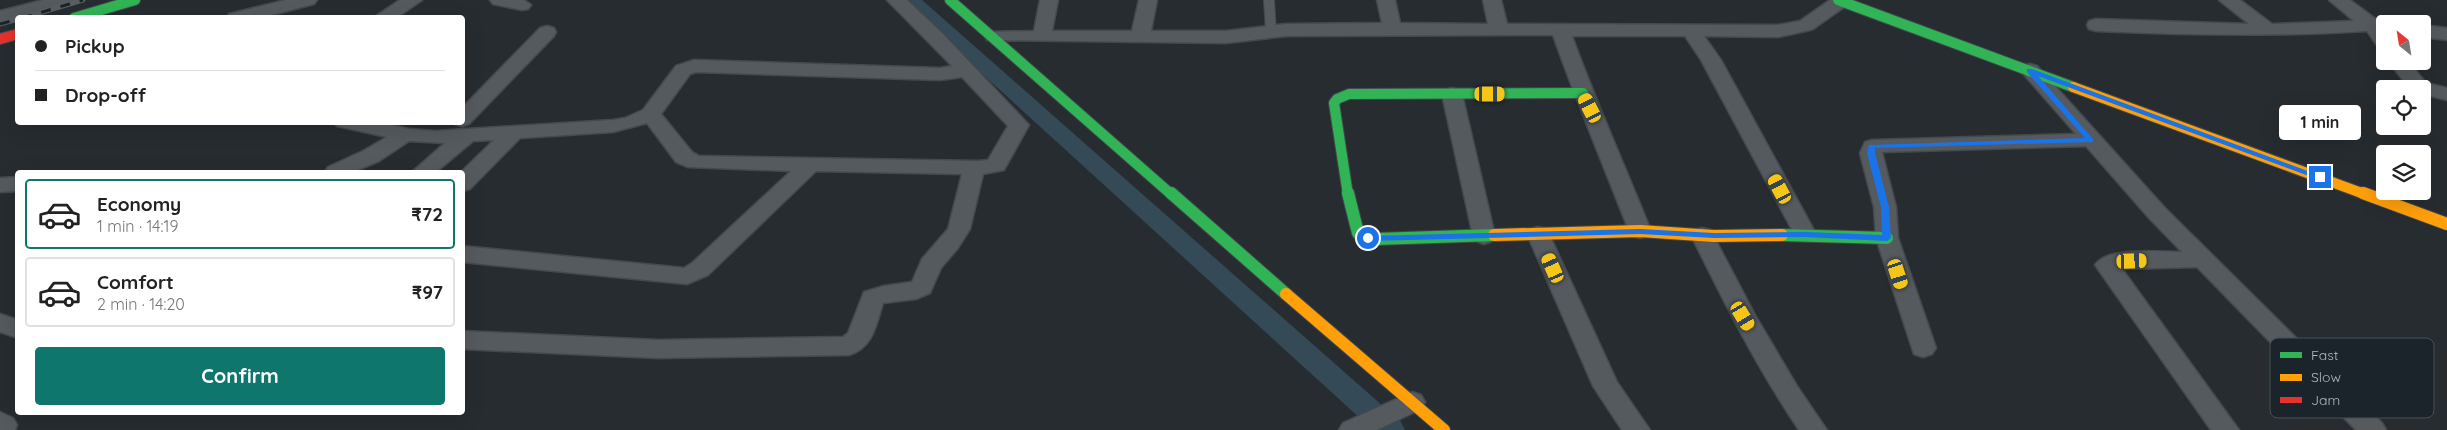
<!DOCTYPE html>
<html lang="en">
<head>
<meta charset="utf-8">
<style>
  body { margin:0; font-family:Quicksand,sans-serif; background:#f2f2f2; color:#222; height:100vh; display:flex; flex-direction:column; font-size:19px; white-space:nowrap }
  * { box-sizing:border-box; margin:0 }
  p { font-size:16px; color:#767676 }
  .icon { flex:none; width:28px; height:28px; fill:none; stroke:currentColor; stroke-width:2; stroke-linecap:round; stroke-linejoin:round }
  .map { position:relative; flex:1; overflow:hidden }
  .sheet { position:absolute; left:15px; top:170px; width:450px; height:245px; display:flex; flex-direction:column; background:#fff; border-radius:5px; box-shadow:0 5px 20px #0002 }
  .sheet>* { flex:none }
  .guide { position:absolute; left:15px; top:15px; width:450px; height:110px; border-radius:5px; box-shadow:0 5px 20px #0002; display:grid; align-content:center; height:110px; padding:0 20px; background:#fff }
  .needle { width:32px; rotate:330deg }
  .fabs { position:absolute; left:2376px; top:15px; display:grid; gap:10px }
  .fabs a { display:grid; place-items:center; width:55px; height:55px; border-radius:5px; background:#fff; box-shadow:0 5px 20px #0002; font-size:25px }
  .end { position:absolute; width:22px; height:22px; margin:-11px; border:6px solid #1a73e8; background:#fff; box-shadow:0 0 0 2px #fff }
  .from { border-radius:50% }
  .bubble { position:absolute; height:35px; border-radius:5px; background:#fff; box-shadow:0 5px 20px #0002; font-size:16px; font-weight:700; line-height:35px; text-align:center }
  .car { position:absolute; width:15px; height:30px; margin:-15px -8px; border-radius:6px; box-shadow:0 0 4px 1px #0007; background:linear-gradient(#f5c518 24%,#345 0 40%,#f5c518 0 76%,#345 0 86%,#f5c518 0) }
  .guide b { display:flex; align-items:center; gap:18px; height:48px; font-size:19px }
  .guide b+b { border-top:1px solid #e0e0e0 }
  .guide i { width:12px; height:12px; background:#222 }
  ul { padding:9px 0 0; list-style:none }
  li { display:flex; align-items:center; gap:15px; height:70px; margin:0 10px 8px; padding:0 10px; border:2px solid #e0e0e0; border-radius:5px }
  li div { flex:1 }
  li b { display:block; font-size:19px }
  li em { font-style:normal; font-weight:700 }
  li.selected { border-color:#0f766e }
  li>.icon { width:45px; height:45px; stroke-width:1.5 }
  .primary-button { display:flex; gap:10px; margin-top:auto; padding:10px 20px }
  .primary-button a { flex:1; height:58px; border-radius:5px; background:#0f766e; color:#fff; font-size:20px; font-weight:700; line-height:58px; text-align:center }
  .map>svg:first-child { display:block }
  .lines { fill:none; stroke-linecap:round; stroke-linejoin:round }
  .canal { fill:#344a57; fill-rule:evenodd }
  .lane-casing { stroke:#43494c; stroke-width:12 }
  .street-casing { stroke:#43494c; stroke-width:3 }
  .fast-far1-casing { stroke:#42494d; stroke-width:12 }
  .fast-casing { stroke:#42494d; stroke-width:14 }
  .slow-far1-casing { stroke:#42494d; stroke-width:12 }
  .slow-casing { stroke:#42494d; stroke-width:14 }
  .jam-casing { stroke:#42494d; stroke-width:12 }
  .lane { stroke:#555a5e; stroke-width:10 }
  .street { fill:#555a5e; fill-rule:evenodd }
  .fast-far1 { stroke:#30b455; stroke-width:10 }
  .fast { stroke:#30b455; stroke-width:12 }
  .slow-far1 { stroke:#ff9f0a; stroke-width:10 }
  .slow { stroke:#ff9f0a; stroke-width:12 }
  .jam { stroke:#e5322d; stroke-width:10 }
  .rail-casing { stroke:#585e62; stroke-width:5 }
  .rail { stroke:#1a242a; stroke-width:3; stroke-dasharray:10; stroke-linecap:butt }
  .route { fill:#1a73e8 }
  .key { fill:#1a242a; stroke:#465158; stroke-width:1 }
  .key-label { font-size:14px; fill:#aebac2 }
</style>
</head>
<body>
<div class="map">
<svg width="2447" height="430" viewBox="0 0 2447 430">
  <rect width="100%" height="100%" fill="#262c30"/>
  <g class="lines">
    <path class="canal" d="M901,0H922L1401,422L1405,430H1373Z"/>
    <defs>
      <path id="lane" d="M1269,0L1271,31"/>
      <path id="street" d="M43,0H73L70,4L0,23V11Z
        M286,0H317L314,4L260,18H227L229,14Z
        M400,0H422L396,18H373Z
        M490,0H524L531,5L528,9L522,10L493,4Z
        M887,0H907L943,34L1029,125L1004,170L983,174L970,229L958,248L941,268L930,293L916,299L883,303C876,325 873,348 849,355L658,358L462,349V331L658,340L843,337L848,333L864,292L884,286L912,282L922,259L948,229L962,174L816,171L708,275L687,284L462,262V246L684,268L692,263L791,171L688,167L676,162L647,123L613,132L520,138L470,189L462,191L461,172L494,140L473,141L436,172H412L445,143L409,141L379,161L353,172H325L328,167L363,151L387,137L337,126L334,122H378L409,129L435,131L613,120L625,118L643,110L676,66L694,60L940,68L952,66ZM696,72L940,80L962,77L1008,126L988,160L978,161L699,156L692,152L661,114L690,74Z
        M1040,0H1058L1052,31H1132L1139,0H1157L1151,31H1226L1286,24L1382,23L1377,0H1395L1400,23L1488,24L1483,0H1501L1507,24L1778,25L1800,21L1830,0H1849L1847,5L1813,29L1806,31L1778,37L1704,36L1721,60L1816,234L1813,239L1805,241L1797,239L1701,60L1685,36H1572C1596,102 1625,166 1651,231L1648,236L1640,238L1632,236L1629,231C1604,166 1576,101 1553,35L1286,36L1226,43L987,40L985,36L987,32L1034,31Z
        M2219,0H2240L2272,24L2354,21L2329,0H2350L2377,20L2392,24H2385V49L2378,47L2367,31C2276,37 2187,35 2096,31L2089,29L2087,25L2089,21L2096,19L2249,24Z
        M2422,25L2447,28V40L2422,37Z
        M547,26L554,28L556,32L554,36L469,124L462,126L455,124L453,122H462V108L540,28Z
        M2388,61H2408L2426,83L2447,88V100L2422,94V89H2410Z
        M2030,64L2037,66L2165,208L2382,423L2386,430H2356L2197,267L2122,269L2239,430H2211L2095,265C2107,246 2161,252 2182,252L2149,218L2086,146L1882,152L1896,207L1898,238L1936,348L1932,354L1923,357L1914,354L1876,238L1874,207L1860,153L1865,142L1872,140L2076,134L2020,70L2023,66Z
        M1452,88L1459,90L1462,94L1495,236L1492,241L1484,244L1476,241L1473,236L1442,94L1445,90Z
        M18,177V191L0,192V178Z
        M1538,227L1546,229L1549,234L1617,382L1650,430H1622L1593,386L1527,234L1530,229Z
        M1702,228L1710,230L1713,235L1755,315L1797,386L1827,430H1799C1757,368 1724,302 1691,235L1694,230Z
        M0,314L18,320V338L0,332Z
        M1412,392L1421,395L1425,402L1421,409L1377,430H1339L1343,423Z
        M0,412L13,418L17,425L15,430H0Z"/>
      <path id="fast-far1" d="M950,0L1172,195
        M1838,0L2073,87
        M74,18L135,0
        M1348,195L1334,103L1337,99L1349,94L1583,93"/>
      <path id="fast" d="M1171,193L1286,294
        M1348,193L1358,233L1361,236L1376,239L1494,235
        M1782,235L1887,238"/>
      <path id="slow-far1" d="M2073,87L2367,195"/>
      <path id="slow" d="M2363,193L2447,224
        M1494,235L1640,231L1714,236L1782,235
        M1286,294L1444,430"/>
      <path id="jam" d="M0,39L18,34"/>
    </defs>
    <use href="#lane" class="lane-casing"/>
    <use href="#street" class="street-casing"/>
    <use href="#fast-far1" class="fast-far1-casing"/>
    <use href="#fast" class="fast-casing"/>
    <use href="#slow-far1" class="slow-far1-casing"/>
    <use href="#slow" class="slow-casing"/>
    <use href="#jam" class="jam-casing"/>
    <use href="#lane" class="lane"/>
    <use href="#street" class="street"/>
    <use href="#fast-far1" class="fast-far1"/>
    <use href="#fast" class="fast"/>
    <use href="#slow-far1" class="slow-far1"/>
    <use href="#slow" class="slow"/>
    <use href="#jam" class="jam"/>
    <defs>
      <path id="rail" d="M22,18L83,0
        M0,24L18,19"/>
    </defs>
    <use href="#rail" class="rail-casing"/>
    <use href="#rail" class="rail"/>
  </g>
  <path class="route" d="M2027,69H2032L2324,177L2317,179L2038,76L2093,139V142L1875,148V153L1889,207L1891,238L1887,241L1805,237L1714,238L1640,234L1368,241L1363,238L1368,236L1640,229L1714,233L1805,232L1882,235L1881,207L1867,153L1869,145L2085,138L2027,72Z"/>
  <rect x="2270" y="338" width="164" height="80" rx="8" class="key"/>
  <rect x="2280" y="352" width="22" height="6" fill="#30b455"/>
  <rect x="2280" y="374" width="22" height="7" fill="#ff9f0a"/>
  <rect x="2280" y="397" width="22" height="6" fill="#e5322d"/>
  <g class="key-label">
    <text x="2311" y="360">Fast</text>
    <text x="2311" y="382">Slow</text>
    <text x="2311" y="405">Jam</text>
  </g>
</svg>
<div class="fabs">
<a><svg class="needle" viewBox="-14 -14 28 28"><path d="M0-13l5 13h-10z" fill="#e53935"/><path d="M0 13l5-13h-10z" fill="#767676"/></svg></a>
<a><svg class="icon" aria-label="locate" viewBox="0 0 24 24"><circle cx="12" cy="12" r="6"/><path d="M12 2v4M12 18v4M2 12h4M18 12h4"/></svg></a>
<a><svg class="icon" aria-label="layers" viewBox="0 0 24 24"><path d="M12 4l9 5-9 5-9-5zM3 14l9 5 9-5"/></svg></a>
</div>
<i class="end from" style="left:1368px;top:238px"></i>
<i class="end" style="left:2320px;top:177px"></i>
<div class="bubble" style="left:2279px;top:105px;width:82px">1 min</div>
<i class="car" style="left:1490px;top:94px;rotate:90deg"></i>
<i class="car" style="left:1590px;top:108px;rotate:333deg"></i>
<i class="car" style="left:1780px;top:189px;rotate:332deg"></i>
<i class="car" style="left:2132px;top:261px;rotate:88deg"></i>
<i class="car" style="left:1553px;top:268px;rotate:336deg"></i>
<i class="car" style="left:1898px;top:274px;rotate:162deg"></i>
<i class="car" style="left:1743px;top:316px;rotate:149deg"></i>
<div class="guide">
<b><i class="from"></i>Pickup</b>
<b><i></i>Drop-off</b>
</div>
<section class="sheet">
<ul>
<li class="selected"><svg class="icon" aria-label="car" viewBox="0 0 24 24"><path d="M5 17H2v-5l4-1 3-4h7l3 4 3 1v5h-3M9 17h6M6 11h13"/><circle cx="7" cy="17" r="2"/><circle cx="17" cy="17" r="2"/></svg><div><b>Economy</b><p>1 min · 14:19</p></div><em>₹72</em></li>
<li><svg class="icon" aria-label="car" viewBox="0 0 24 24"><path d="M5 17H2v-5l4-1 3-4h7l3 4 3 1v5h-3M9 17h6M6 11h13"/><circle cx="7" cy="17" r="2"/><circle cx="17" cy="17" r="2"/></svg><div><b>Comfort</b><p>2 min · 14:20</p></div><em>₹97</em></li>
</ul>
<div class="primary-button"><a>Confirm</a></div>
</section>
</div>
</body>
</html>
